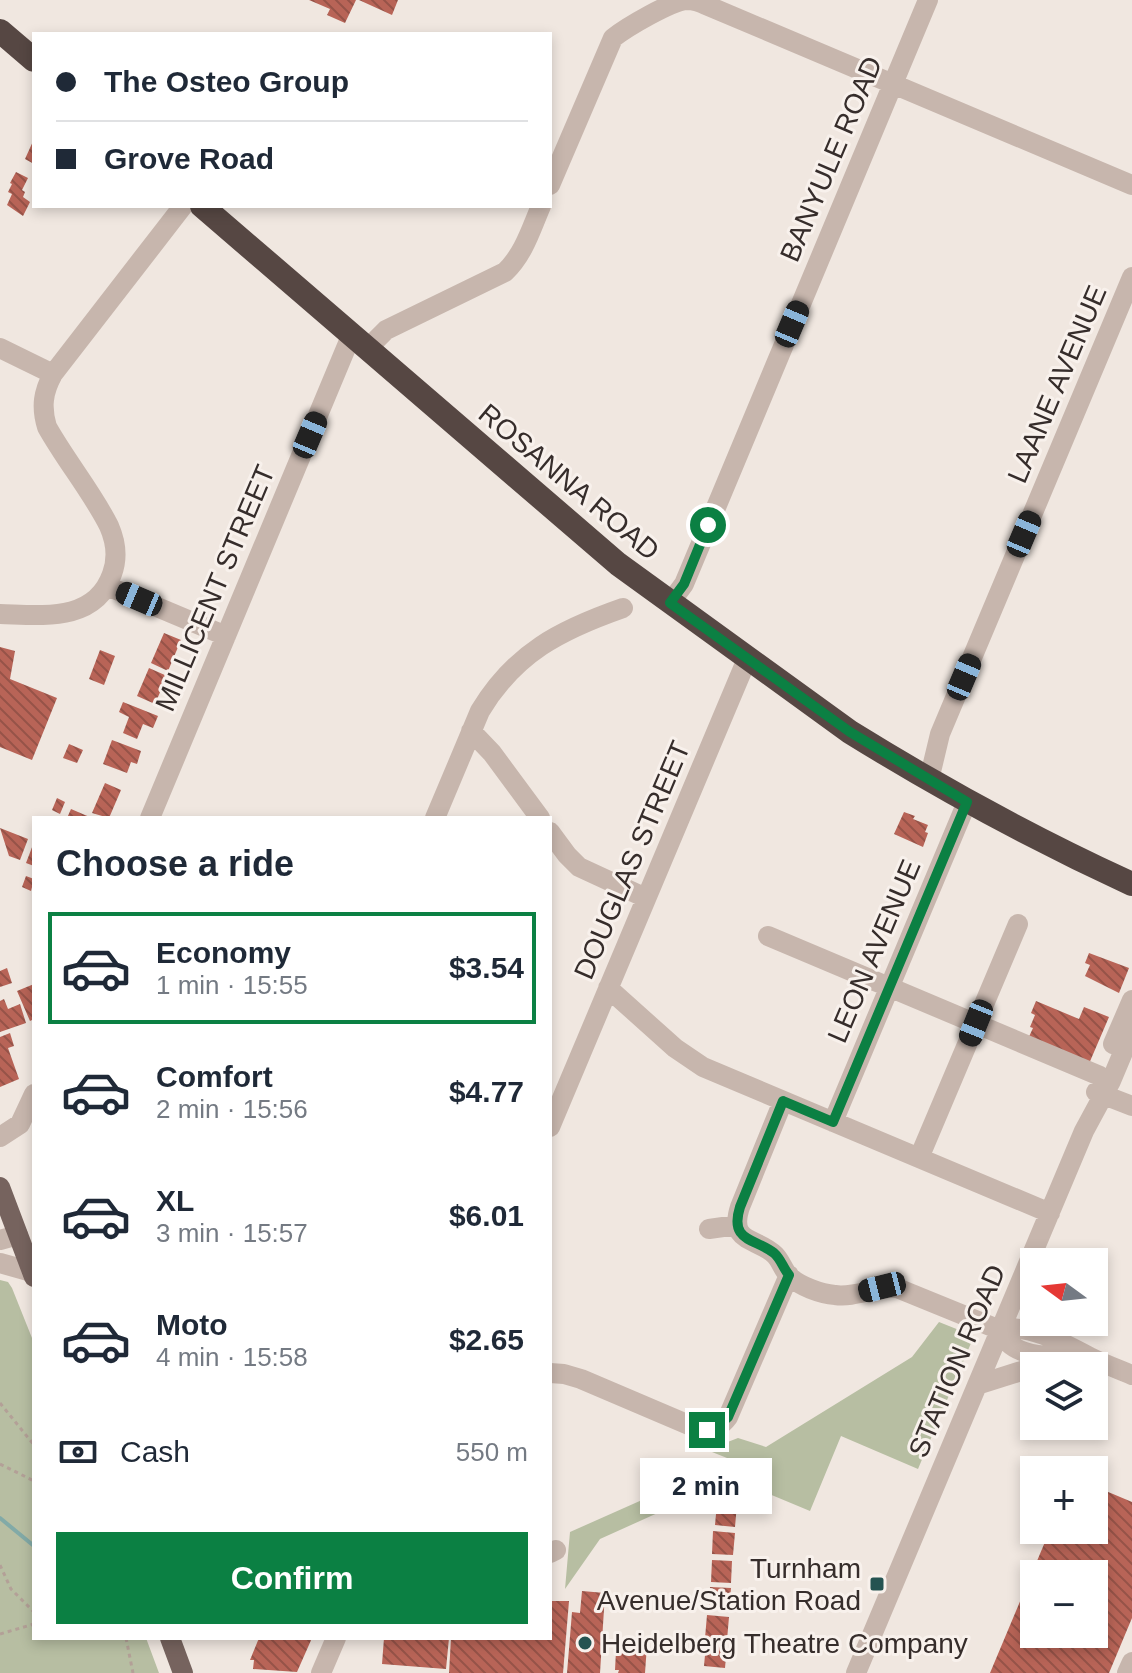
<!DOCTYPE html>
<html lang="en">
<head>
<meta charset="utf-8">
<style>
  body { margin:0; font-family:Helvetica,sans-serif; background:#f6f6f7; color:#1f2937; height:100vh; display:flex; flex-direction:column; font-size:30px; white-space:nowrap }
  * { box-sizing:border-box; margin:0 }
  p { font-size:26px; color:#747a83 }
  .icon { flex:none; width:44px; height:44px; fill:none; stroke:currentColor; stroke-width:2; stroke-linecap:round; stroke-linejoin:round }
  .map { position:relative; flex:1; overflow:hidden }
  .side { position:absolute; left:32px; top:816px; width:520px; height:824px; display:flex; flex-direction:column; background:#fff; border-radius:0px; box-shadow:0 4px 12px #0003 }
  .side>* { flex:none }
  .guide { position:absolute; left:32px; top:32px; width:520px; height:176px; border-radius:0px; box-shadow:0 4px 12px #0003; display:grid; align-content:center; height:176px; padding:0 24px; background:#fff }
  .needle { width:52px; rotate:285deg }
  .controls { position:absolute; left:1020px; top:1248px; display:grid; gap:16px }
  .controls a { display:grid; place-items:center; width:88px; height:88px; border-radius:0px; background:#fff; box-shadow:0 4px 12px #0003; font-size:40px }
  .end { position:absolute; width:36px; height:36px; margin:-18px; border:10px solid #0b8043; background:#fff; box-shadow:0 0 0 4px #fff }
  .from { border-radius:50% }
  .bubble { position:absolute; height:56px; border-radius:0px; background:#fff; box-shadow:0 4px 12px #0003; font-size:26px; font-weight:700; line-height:56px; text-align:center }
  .car { position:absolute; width:24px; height:48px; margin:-24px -12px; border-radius:10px; box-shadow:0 0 6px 2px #0007; background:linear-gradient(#222 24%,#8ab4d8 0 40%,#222 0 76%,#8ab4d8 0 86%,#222 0) }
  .guide b { display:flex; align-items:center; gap:28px; height:76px; font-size:30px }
  .guide b+b { border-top:2px solid #e0e1e3 }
  .guide i { width:20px; height:20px; background:#1f2937 }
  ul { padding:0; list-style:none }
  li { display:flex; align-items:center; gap:24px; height:112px; margin:0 16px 12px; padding:0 8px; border:4px solid transparent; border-radius:0px }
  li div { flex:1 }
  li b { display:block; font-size:30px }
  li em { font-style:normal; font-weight:700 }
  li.current { border-color:#0b8043 }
  li>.icon { width:72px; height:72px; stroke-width:1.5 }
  h2 { padding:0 24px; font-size:36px; line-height:96px }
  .pay { display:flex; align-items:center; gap:20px; height:88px; padding:0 24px; font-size:30px }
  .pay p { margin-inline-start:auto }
  .cta { display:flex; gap:16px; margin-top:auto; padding:16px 24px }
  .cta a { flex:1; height:92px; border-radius:0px; background:#0b8043; color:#fff; font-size:32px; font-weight:700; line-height:92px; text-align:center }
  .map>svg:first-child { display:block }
  .park { fill:#b7bea2 }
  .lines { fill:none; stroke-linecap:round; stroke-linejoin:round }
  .stream { stroke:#82aaa7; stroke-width:4 }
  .building { fill:url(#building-back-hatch); fill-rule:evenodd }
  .path { stroke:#b3a097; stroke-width:3; stroke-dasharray:4 4; stroke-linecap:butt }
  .minor { stroke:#c7b6ad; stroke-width:20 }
  .major { stroke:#76635e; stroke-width:20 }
  .highway { stroke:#564743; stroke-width:24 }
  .route { stroke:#0b8043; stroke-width:10 }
  .poi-dot { fill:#255351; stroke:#f8f1ec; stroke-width:3 }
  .labels { text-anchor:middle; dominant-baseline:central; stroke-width:6; stroke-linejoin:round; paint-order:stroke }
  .street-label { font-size:28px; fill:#362d2b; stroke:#f8f1ec }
  .poi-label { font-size:28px; fill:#362d2b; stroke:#f8f1ec; text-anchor:end }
</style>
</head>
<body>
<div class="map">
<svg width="1132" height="1673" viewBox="0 0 1132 1673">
  <defs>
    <pattern id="building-back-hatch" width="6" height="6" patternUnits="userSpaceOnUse" patternTransform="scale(2)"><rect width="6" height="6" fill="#b86457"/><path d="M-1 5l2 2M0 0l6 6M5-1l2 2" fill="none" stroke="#965348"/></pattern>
  </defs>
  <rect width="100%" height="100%" fill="#f0e7e0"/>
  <path class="park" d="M0,1280L8,1282L12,1288L34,1343V1638H146L159,1673H0Z
    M939,1322L974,1336L918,1469L841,1436L810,1511L733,1479L600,1539L565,1589L570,1532L732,1460L707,1450L738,1438L766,1447L912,1357Z"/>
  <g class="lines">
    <path class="stream" d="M0,1518L34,1546"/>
  </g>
  <path class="building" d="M309,0H356L345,23L327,15L330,9Z
    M359,0H398L392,15Z
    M34,139V164L25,159Z
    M16,172L28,178L22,190L25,192L23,197L30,202L23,216L7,205L12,194L8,192L12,184L10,183Z
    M164,633L181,640L168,671L151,663Z
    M0,647L15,651L10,679L57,698L32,760L0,747Z
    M100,650L115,656L104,685L89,679Z
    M149,668L167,676L155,704L137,696Z
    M123,702L158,716L153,728L143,724L137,739L123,733L129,717L119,712Z
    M112,740L141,751L137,764L131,762L127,773L103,764Z
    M69,744L83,750L77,763L63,758Z
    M105,783L121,790L109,818L92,813Z
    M57,798L65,802L60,814L52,810Z
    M71,809L92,818H67Z
    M904,812L915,816L913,819L928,825L925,832L928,833L923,847L894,834Z
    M0,828L28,839L20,860L9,856Z
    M34,842V866L26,863Z
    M26,876L34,879L31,891L22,887Z
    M1089,953L1129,968L1119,993L1085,976L1090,965L1085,963Z
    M7,968L12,983L0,987V971Z
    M34,984V1019L30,1021L17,991Z
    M4,999L8,1009L20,1004L26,1023L0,1032V1001Z
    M1036,1001L1079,1019L1084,1007L1109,1017L1088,1066L1027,1041L1033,1028L1030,1027L1035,1015L1031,1013Z
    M10,1033L14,1046L8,1048L19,1079L0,1087V1037Z
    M1094,1486L1132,1502V1618L1109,1673H990L1050,1530H1094ZM1034,1574H1094V1634H1034Z
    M717,1503L737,1504L735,1527L715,1525Z
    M713,1531L735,1533L733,1555L712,1554Z
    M712,1560L732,1561L731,1583L711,1582Z
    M710,1587L731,1588L729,1611L709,1609Z
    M582,1591L605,1593L600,1673H567L572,1612L580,1613Z
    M550,1601H569L563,1673H449L451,1638H550Z
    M707,1615L729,1617L727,1640L705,1638Z
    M259,1638H312L297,1672L253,1669L254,1660H250Z
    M384,1638H449L446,1669L382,1664Z
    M636,1644L647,1645L645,1673H618L619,1670H615L616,1651L635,1652Z
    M706,1644L727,1645L725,1668L704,1666Z"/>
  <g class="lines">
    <path class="path" d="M0,1403L34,1445
      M0,1464L34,1481
      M0,1565L11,1589L34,1612
      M0,1634L34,1624
      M126,1638L133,1673"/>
    <path class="minor" d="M550,185L613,38C627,27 671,1 687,0C694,0 700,2 706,5L1132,185
      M0,348L53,374
      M367,349L386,330L505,272C524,254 531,229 541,206
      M107,586L226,636
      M670,603L684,584L928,0
      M0,614C41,615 95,623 112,574C118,558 116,542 109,526C92,492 66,461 47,427C41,407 43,392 53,374L183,206
      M471,731L492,753L540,818
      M929,780L940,734L1132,277
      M150,818L351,336
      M435,818L480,711C515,653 560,630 623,608
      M550,832L567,855L579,867L646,898
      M768,936L1100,1076
      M608,988L675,1048L703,1067L1050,1213
      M1113,1044L1132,1000
      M1096,1092L1132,1106
      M783,1101L740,1207C728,1244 757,1237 775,1255C781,1261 783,1270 789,1276C799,1286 821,1294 835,1295C856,1298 876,1286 897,1288L1000,1330C1027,1322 1067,1345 1090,1357C1104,1364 1118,1369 1132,1375
      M833,1122L967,802
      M550,1127L747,659
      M0,1137L20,1124L34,1094
      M919,1158L1018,924
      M709,1229L737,1225
      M0,1240L18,1235
      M0,1263L32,1272
      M1000,1330C1012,1362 1059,1356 1086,1356
      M550,1373L564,1374L581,1379L696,1428C709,1431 720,1428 728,1417L789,1275
      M977,1385L1034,1367
      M550,1553L556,1550
      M321,1673L336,1638
      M856,1673L1084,1131L1111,1081L1132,1031
      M1127,1673L1132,1662"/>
    <path class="major" d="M0,1187L34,1277
      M170,1638L183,1673"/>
    <path class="highway" d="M0,31L34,60
      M202,206L618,564L850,732C942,789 1034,839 1132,884"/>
  </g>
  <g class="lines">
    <path class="route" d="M707,1430L718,1426L728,1417L789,1275C783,1268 781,1259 774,1253C755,1238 729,1242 740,1207L783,1101L833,1122L967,802L850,732L670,603L684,584L708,525"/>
  </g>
  <g class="poi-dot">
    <rect x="869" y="1576" width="16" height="16" rx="4"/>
    <circle cx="585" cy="1643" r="8"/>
  </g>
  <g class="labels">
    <g class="street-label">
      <text transform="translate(831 159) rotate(-67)">BANYULE ROAD</text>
      <text transform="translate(1057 384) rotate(-67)">LAANE AVENUE</text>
      <text transform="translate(569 482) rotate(40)">ROSANNA ROAD</text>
      <text transform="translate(215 588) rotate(-67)">MILLICENT STREET</text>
      <text transform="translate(632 860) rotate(-67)">DOUGLAS STREET</text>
      <text transform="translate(874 951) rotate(-67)">LEON AVENUE</text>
      <text transform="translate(957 1361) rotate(-67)">STATION ROAD</text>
    </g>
    <g class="poi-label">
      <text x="861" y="1568">Turnham<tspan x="861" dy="32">Avenue/Station Road</tspan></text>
      <text x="601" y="1643" text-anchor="start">Heidelberg Theatre Company</text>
    </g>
  </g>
</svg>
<div class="controls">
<a><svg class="needle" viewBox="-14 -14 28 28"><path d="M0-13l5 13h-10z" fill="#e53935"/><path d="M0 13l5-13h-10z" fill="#747a83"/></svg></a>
<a><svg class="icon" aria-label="layers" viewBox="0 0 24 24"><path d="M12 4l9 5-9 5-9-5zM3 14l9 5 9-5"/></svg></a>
<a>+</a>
<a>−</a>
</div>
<i class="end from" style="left:708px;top:525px"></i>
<i class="end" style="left:707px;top:1430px"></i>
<div class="bubble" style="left:640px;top:1458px;width:132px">2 min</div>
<i class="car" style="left:792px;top:324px;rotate:23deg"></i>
<i class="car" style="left:310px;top:435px;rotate:23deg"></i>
<i class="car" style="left:1024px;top:534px;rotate:23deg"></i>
<i class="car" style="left:139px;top:599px;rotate:293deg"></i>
<i class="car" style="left:964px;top:677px;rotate:23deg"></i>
<i class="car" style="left:976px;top:1023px;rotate:202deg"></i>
<i class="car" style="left:882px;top:1287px;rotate:256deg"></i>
<div class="guide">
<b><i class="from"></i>The Osteo Group</b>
<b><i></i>Grove Road</b>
</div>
<section class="side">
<h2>Choose a ride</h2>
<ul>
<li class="current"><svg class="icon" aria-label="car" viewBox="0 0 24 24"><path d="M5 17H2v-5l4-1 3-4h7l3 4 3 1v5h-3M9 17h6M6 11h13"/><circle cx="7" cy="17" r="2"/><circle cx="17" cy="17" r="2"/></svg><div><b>Economy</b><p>1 min · 15:55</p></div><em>$3.54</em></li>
<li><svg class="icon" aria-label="car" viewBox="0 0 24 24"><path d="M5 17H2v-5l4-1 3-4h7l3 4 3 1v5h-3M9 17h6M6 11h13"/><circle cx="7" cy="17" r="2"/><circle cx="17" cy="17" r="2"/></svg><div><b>Comfort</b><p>2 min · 15:56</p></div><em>$4.77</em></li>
<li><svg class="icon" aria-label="car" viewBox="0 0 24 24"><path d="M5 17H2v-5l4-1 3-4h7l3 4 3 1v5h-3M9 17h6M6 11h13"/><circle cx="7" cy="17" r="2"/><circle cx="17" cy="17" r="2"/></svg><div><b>XL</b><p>3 min · 15:57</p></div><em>$6.01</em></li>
<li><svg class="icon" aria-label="car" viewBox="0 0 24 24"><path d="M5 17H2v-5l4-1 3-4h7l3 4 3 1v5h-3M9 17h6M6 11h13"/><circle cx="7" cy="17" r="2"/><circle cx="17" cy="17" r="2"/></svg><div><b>Moto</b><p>4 min · 15:58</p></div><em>$2.65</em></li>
</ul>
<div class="pay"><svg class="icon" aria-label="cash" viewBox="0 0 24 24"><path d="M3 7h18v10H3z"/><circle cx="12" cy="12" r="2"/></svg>Cash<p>550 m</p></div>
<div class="cta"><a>Confirm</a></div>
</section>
</div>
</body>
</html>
